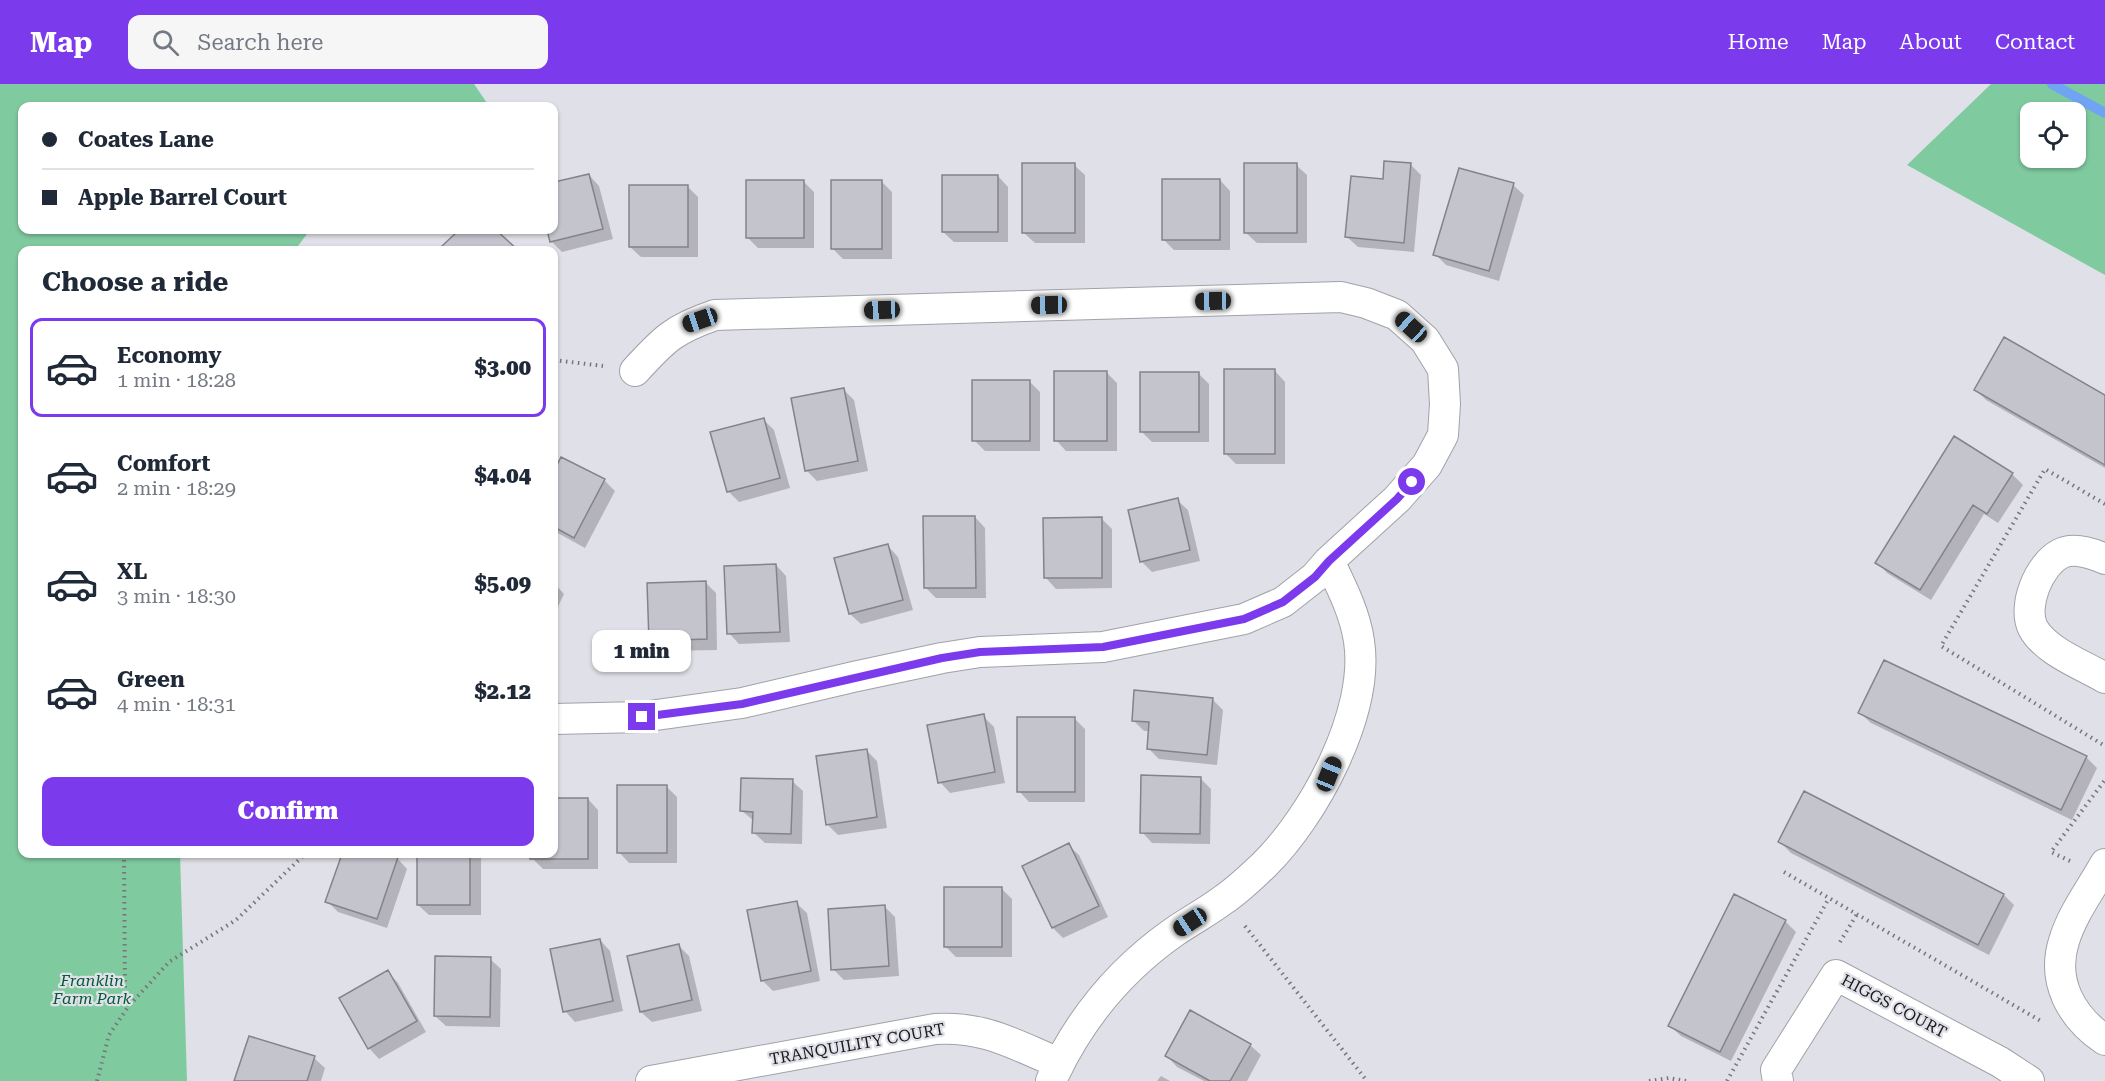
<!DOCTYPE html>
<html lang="en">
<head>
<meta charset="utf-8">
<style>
  body { margin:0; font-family:"Roboto Serif",serif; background:#f6f6f7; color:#1f2937; height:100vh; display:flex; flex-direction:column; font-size:22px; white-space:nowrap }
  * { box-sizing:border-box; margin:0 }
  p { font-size:20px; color:#747a83 }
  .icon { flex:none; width:33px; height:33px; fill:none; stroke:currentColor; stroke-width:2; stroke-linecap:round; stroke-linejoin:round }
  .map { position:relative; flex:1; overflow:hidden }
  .drawer { position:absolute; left:18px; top:162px; width:540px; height:612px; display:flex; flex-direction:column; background:#fff; border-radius:12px; box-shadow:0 2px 4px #0004 }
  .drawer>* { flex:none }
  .guide { position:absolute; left:18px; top:18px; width:540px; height:132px; border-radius:12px; box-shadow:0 2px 4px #0004; display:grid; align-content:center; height:132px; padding:0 24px; background:#fff }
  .controls { position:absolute; left:2020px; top:18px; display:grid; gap:12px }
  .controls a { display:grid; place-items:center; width:66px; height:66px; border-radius:12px; background:#fff; box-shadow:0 2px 4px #0004; font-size:30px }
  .end { position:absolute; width:27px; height:27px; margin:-14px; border:8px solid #7c3aed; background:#fff; box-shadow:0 0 0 3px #fff }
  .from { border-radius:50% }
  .bubble { position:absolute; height:42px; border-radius:12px; background:#fff; box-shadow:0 2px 4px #0004; font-size:20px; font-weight:800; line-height:42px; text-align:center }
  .car { position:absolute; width:18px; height:36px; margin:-18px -9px; border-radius:8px; box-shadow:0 0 4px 2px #0007; background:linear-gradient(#222 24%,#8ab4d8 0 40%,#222 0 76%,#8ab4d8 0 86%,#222 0) }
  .guide b { display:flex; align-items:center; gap:21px; height:57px; font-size:22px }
  .guide b+b { border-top:2px solid #e0e1e3 }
  .guide i { width:15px; height:15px; background:#1f2937 }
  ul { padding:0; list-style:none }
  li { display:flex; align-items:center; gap:18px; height:99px; margin:0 12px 9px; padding:0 12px; border:3px solid transparent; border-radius:12px }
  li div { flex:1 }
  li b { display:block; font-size:22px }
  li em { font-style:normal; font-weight:800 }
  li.active { border-color:#7c3aed }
  li>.icon { width:54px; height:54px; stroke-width:1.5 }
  h2 { padding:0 24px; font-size:27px; line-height:72px }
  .action { display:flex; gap:12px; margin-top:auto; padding:12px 24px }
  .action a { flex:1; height:69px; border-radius:12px; background:#7c3aed; color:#fff; font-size:24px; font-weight:800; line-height:69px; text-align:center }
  header { display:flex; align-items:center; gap:36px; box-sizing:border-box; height:84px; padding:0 30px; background:#7c3aed; color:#fff }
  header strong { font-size:28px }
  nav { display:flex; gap:33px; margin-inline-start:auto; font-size:21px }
  .search { width:420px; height:54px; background:#f6f6f7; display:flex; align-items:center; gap:15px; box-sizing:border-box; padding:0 21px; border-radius:12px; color:#747a83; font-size:22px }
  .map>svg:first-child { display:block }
  .green { fill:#80caa0; fill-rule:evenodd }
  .shadow { fill:#0003 }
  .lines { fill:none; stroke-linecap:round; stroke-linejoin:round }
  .stream { stroke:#70a4f2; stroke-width:10 }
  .building { fill:#c4c4cc; stroke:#83838a; stroke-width:1.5 }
  .minor-casing { stroke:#a1a1a9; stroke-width:32 }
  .path { stroke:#75757b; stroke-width:4; stroke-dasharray:1.5 4.5; stroke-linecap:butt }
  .minor { stroke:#fff; stroke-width:30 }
  .route { stroke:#7c3aed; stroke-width:8 }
  .labels { text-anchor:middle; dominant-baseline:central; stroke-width:4.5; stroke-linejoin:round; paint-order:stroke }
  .park-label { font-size:16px; font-style:italic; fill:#025936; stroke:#e0e0e8 }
  .street-label { font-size:16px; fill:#1a1a1d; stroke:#e0e0e8 }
</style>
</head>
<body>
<header>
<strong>Map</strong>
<div class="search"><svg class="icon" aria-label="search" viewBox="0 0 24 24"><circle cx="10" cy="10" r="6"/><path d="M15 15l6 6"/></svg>Search here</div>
<nav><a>Home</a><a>Map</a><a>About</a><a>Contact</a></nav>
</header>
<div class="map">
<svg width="2105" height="997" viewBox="0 0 2105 997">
  <rect width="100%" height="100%" fill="#e0e0e8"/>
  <path class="green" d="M0,0H474L489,22H22V146H310L295,166H22V770H180L187,997H0Z
    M1991,0H2105V191L1907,81ZM2031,28H2076V74H2031Z"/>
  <path class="shadow" d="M1410,80L1421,91L1414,168L1358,163L1347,153L1384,96Z
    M1074,81L1085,91V159H1035L1024,149Z
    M1296,81L1307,91V159H1257L1246,149Z
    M589,91L599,102L613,155L562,168L551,157L548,146H554V100Z
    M998,92L1008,103V158H954L943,148Z
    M1220,96L1230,107V166H1174L1163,155Z
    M803,97L814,108V164H758L748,154Z
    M881,97L892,108V175H843L832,164Z
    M1513,101L1524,111L1499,197L1446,181L1435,170Z
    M687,102L698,113V173H641L630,163Z
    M461,146H494L515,166H446L443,163Z
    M1275,287L1285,298V380H1236L1225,369Z
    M1106,288L1117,299V367H1066L1056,356Z
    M1198,289L1209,300V358H1152L1141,347Z
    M1029,297L1040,308V367H985L974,356Z
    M843,305L854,316L868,387L817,397L806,386Z
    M1976,306L2105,312V384L1986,316Z
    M763,335L774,346L790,404L739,418L728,407Z
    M562,375L604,396L615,407L585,464L554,447V390Z
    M2012,390L2023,401L1998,439L1984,430L1931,516L1887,489L1877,478Z
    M1177,416L1188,426L1200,477L1152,488L1141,477Z
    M975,433L985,444L986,514H936L926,504Z
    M1101,434L1112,445V504L1056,505L1046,494Z
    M888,462L898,473L913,526L861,540L850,530Z
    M776,481L786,492L790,558L739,560L729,549Z
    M705,498L716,509L717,566L661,567L650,557Z
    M554,499L564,510L554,531Z
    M1212,615L1223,626L1217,681L1159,675L1148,664L1150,647H1144L1133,636Z
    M1860,629L2086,673L2097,684L2072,736L1871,639Z
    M983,632L994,643L1005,699L950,709L940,698Z
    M1074,634L1085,645V718H1029L1019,707Z
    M866,666L877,677L887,744L838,751L828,741Z
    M1200,694L1211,705L1210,760L1152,759L1142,748Z
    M792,697L803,707L802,760L765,759L754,749V737L742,727Z
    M667,703L677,713V779H629L619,768Z
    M1805,709L2004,811L2014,821L1989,871L1791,769L1780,758Z
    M554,715H588L598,726V785H543L532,774V770H554Z
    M1068,761L1079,771L1108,833L1063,854L1053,844Z
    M343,770H382L397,774L407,785L387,844L338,828L327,817Z
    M418,770H481V831H429L418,821Z
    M1001,804L1012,815V873H956L946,863Z
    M796,819L807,829L820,897L773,907L762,896Z
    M885,823L895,833L899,892L844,896L833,885Z
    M1785,837L1796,848L1731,977L1681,952L1670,942Z
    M600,856L610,867L623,927L575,938L565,927Z
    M679,862L689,872L702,927L652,938L641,928L629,874Z
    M490,875L501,885L500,943L446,942L435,932Z
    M388,888L398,899L426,948L379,975L369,964Z
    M1250,961L1261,971L1247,997H1204L1177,983L1167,972Z
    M314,974L325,984L321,997H236Z
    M1161,992L1170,997H1157Z"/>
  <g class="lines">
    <path class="stream" d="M2052,0L2105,29"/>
  </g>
  <path class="building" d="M1384,77L1411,79L1404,159L1345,153L1351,92L1383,95Z
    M1022,79H1075V149H1022Z
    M1244,79H1297V149H1244Z
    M1459,84L1514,99L1489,187L1433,171Z
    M589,90L603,145L550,158L547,146H554V98Z
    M942,91H998V148H942Z
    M1162,95H1220V156H1162Z
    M746,96H804V154H746Z
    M831,96H882V165H831Z
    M629,101H688V163H629Z
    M459,146H496L518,166H444L441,163Z
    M2004,253L2105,311V381L1974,306Z
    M1224,285H1275V370H1224Z
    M1054,287H1107V357H1054Z
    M1140,288H1199V348H1140Z
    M972,296H1030V357H972Z
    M844,304L858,377L805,387L791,314Z
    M764,334L780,394L727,408L710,348Z
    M1954,352L2013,389L1987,430L1973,421L1920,506L1875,479Z
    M561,373L605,395L574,454L554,443V387Z
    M1178,414L1190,466L1140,478L1128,426Z
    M923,432H975L976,504H924Z
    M1102,433V494H1044L1043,434Z
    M888,460L903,516L849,530L834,474Z
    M776,480L780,548L727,550L724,482Z
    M706,497L707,555L649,557L647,499Z
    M1884,576L2087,672L2061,726L1858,629Z
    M1134,606L1213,614L1207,671L1147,665L1149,638L1132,637Z
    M984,630L995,688L938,699L927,641Z
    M1017,633H1075V708H1017Z
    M867,665L877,733L826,741L816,672Z
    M1141,691L1201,693L1200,750L1140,749Z
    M741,694L793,695L791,750L752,749L753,728L740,727Z
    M617,701H667V769H617Z
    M1804,707L2004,810L1978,861L1778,758Z
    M554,714H588V775H530V770H554Z
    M1069,759L1099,822L1052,844L1022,782Z
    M342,770H387L398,773L377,835L325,818Z
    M417,770H470V821H417Z
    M944,803H1002V863H944Z
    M1734,810L1786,836L1720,968L1668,942Z
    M797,817L811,887L761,897L747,826Z
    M885,821L889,882L831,886L828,825Z
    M600,855L613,917L563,928L550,865Z
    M679,860L692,916L640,928L627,872Z
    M435,872L491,873L490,933L434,932Z
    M388,886L417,937L368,965L339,914Z
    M1190,926L1251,960L1230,997H1210L1165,972Z
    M249,952L315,972L307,997H234Z"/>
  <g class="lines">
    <defs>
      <path id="minor" d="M2105,475C2092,469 2073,463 2060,470C2039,481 2022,522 2033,544C2045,567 2083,581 2105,594
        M554,635L642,633L742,619L853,593L942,574L980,568L1103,563L1244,535L1283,518L1315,493L1329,477L1397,415L1427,381L1443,351L1445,320L1443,285L1425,256L1397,231L1366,219L1341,213L715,231C674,245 664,255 635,287
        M2105,780C2091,805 2072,830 2064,857C2051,898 2072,934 2105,956
        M651,997L935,945C985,942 1015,961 1059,979
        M1051,997C1078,937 1120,886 1174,848C1190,837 1207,828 1223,816C1238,806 1251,793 1264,781C1314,732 1370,628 1359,557C1355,529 1341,502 1329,477
        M1778,997L1776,986L1836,891L2000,978L2029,997"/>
    </defs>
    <use href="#minor" class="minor-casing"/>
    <path class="path" d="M554,276L603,282
      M2105,420L2045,385L1941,562L2105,662
      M124,770L125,907L128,922
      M2070,777L2051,768L2105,696
      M1784,788L2041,937
      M1245,842L1367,997
      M1840,858L1857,830
      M97,997L109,951L128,923L169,878L236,836L305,770
      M1649,997L1669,994L1686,997
      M1727,997L1829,814"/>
    <use href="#minor" class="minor"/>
  </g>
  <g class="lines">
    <path class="route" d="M642,633L742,620L942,574L980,568L1103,563L1244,535L1283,518L1315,493L1329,477L1397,415L1412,398"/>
  </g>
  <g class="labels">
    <g class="park-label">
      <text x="92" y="896">Franklin<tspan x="92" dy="18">Farm Park</tspan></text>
    </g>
    <g class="street-label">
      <text transform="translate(1894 922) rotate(28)">HIGGS COURT</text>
      <text transform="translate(857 960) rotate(-10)">TRANQUILITY COURT</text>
    </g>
  </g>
</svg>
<div class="controls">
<a><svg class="icon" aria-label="locate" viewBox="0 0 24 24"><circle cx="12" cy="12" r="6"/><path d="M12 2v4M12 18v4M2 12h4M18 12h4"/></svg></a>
</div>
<i class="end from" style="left:1412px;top:398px"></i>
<i class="end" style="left:642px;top:633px"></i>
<div class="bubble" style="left:592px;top:546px;width:99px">1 min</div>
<i class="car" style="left:1213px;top:217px;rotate:269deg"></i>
<i class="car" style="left:1049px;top:221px;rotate:269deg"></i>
<i class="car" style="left:882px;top:226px;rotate:268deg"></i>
<i class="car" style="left:700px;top:236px;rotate:251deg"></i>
<i class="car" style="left:1411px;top:243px;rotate:312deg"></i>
<i class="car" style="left:1329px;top:690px;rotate:22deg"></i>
<i class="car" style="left:1190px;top:838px;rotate:237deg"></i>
<div class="guide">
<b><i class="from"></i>Coates Lane</b>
<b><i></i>Apple Barrel Court</b>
</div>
<section class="drawer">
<h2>Choose a ride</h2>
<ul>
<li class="active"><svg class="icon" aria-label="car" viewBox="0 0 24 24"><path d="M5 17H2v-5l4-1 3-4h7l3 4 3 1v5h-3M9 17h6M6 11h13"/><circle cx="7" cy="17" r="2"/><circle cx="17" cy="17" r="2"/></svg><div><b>Economy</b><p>1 min · 18:28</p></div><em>$3.00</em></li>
<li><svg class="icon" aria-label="car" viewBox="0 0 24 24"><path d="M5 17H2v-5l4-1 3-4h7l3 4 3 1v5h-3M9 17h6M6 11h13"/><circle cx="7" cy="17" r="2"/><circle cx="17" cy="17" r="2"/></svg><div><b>Comfort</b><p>2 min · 18:29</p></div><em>$4.04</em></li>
<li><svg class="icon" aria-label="car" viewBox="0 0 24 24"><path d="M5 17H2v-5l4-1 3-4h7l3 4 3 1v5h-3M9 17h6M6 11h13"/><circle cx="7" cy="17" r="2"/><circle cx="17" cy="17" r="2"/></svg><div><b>XL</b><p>3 min · 18:30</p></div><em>$5.09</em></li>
<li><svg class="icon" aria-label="car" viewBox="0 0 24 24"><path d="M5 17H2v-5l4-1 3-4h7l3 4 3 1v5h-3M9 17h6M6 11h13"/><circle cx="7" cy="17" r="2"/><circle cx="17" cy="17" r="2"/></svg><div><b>Green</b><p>4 min · 18:31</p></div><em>$2.12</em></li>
</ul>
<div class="action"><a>Confirm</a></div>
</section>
</div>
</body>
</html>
